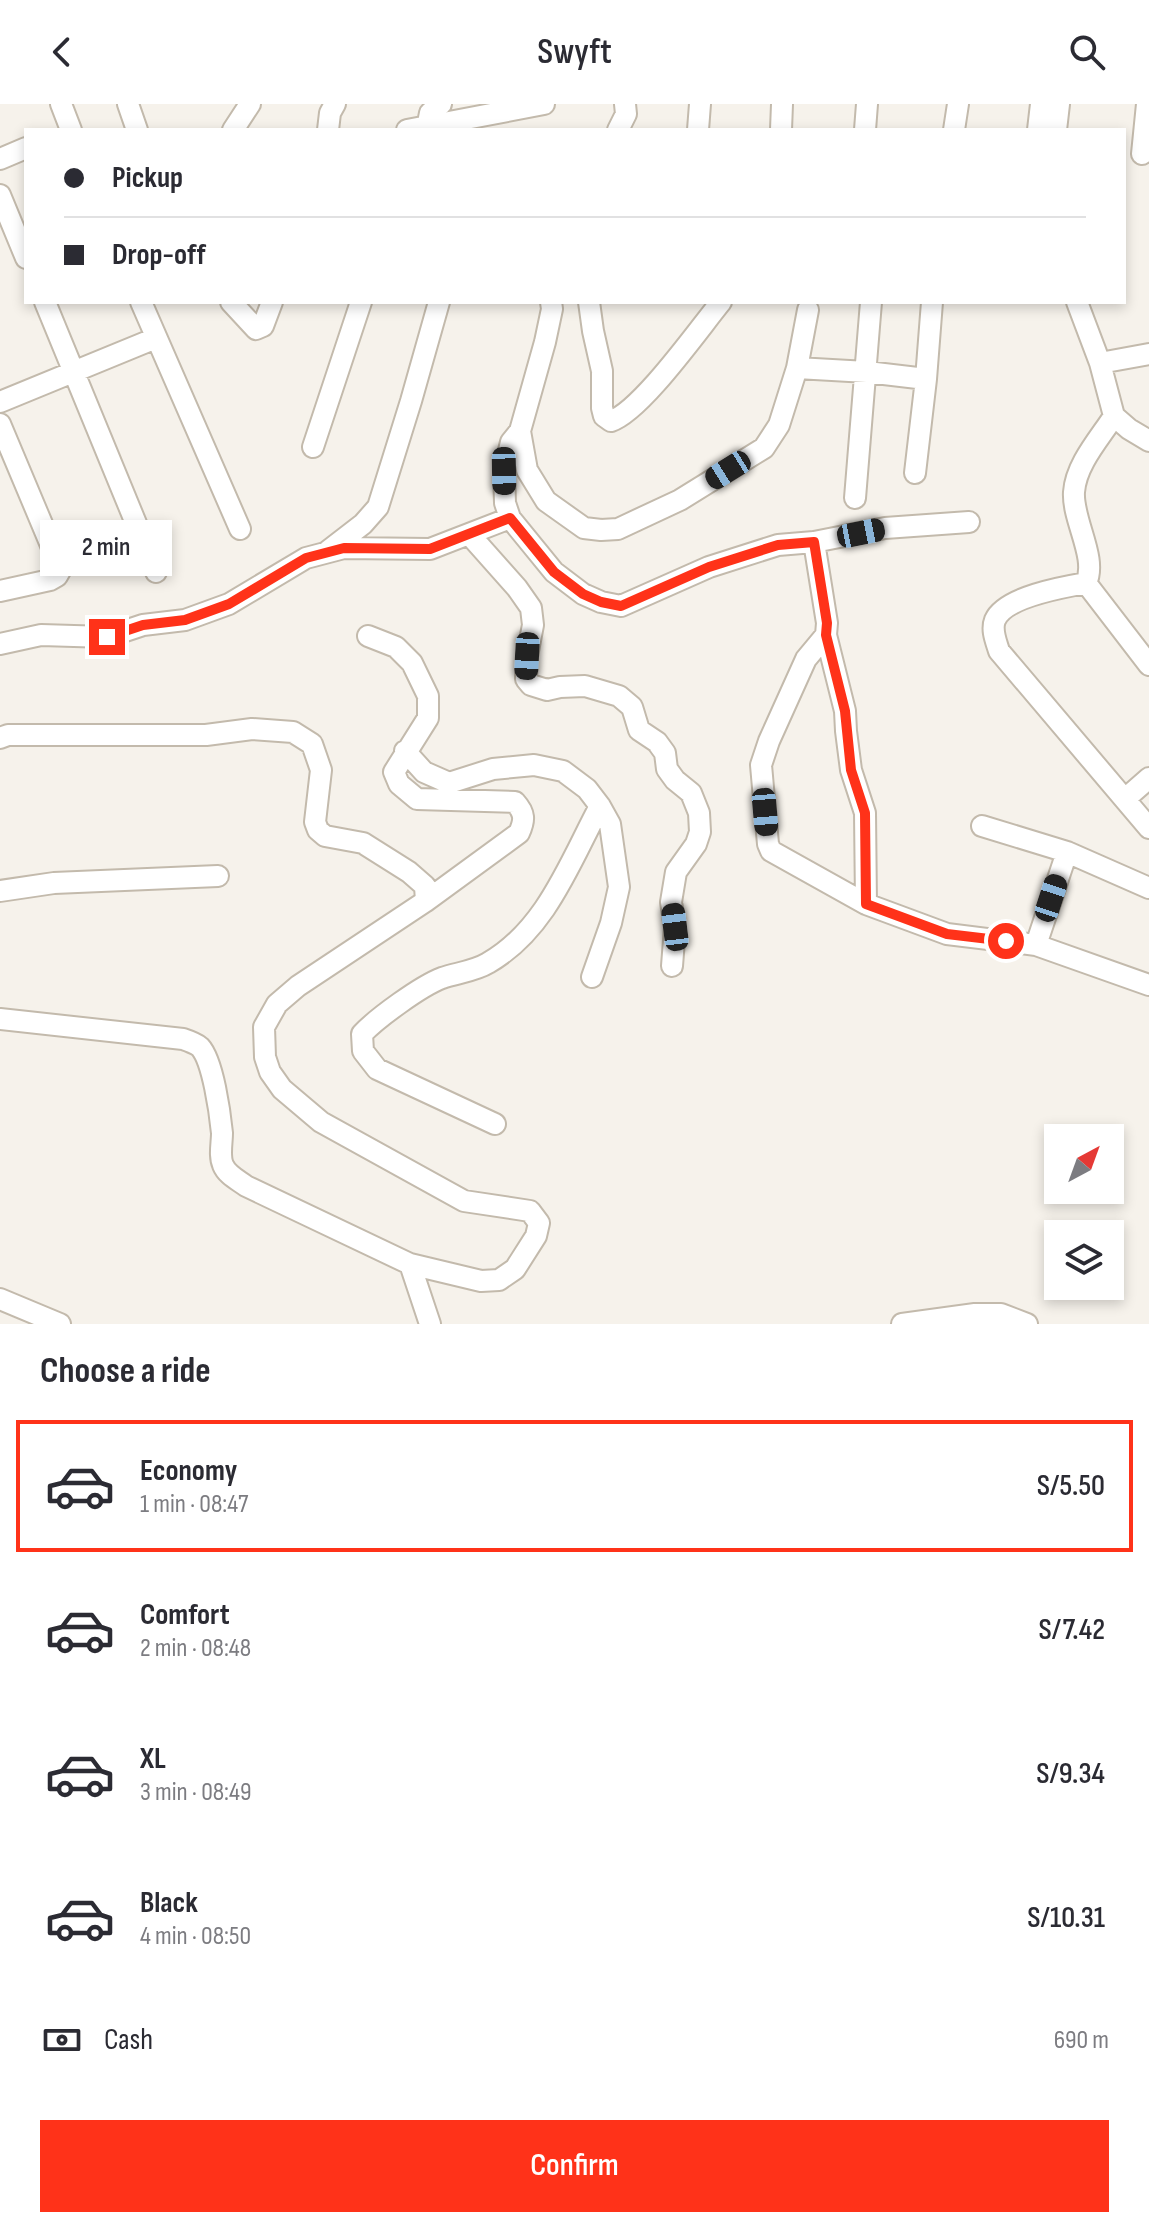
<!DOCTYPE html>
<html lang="en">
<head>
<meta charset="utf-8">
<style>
  body { margin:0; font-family:"Sofia Sans Condensed",sans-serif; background:#f7f7f7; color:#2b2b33; height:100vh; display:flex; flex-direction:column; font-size:30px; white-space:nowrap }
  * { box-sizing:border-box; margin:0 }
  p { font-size:26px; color:#7c7c81 }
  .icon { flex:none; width:44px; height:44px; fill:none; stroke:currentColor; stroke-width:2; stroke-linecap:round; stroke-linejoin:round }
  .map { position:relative; height:1220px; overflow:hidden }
  .sheet { display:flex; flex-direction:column; background:#fff; flex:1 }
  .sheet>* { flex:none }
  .hud { position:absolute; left:24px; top:24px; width:1102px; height:176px; border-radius:0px; box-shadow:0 4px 12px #0003; display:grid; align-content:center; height:176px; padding:0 40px; background:#fff }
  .needle { width:52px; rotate:41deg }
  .tools { position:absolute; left:1044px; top:1020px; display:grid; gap:16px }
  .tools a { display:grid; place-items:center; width:80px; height:80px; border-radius:0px; background:#fff; box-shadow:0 4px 12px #0003; font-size:40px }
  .end { position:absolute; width:36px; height:36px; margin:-18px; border:10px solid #ff3219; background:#fff; box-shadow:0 0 0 4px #fff }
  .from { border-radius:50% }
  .bubble { position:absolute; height:56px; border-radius:0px; background:#fff; box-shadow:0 4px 12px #0003; font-size:26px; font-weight:600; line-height:56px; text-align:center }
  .car { position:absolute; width:24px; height:48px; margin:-24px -12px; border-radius:10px; box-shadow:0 0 6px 2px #0007; background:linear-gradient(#222 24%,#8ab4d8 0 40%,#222 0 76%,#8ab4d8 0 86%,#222 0) }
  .hud b { display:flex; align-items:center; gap:28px; height:76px; font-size:30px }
  .hud b+b { border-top:2px solid #e1e1e2 }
  .hud i { width:20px; height:20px; background:#2b2b33 }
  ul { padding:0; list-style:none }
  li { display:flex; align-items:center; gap:24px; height:132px; margin:0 16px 12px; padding:0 24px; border:4px solid transparent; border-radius:0px }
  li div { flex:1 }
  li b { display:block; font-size:30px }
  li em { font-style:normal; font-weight:600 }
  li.active { border-color:#ff3219 }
  li>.icon { width:72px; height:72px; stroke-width:1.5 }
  h2 { padding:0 40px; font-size:36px; line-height:96px }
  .pay { display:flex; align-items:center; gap:20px; height:88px; padding:0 40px; font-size:30px }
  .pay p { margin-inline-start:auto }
  .primary-button { display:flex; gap:16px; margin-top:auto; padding:16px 40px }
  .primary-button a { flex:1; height:92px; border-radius:0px; background:#ff3219; color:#fff; font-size:32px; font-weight:600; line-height:92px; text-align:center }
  header { display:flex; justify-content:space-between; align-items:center; height:104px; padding:0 40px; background:#fff; font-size:36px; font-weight:600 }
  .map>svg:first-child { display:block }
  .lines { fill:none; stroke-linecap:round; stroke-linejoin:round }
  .minor-casing { stroke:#c3baac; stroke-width:24 }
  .minor { stroke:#fff; stroke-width:20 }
  .route { stroke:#ff3219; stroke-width:10 }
</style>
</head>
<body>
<header><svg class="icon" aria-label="back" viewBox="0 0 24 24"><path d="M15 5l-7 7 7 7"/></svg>Swyft<svg class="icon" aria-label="search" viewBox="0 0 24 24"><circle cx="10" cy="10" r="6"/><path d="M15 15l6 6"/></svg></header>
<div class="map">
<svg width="1149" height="1220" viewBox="0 0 1149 1220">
  <rect width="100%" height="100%" fill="#f6f2eb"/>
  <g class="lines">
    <defs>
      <path id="minor" d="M61,0L71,26
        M128,0L137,26
        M233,26L250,0
        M328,26L330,9L335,0
        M407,26L544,0
        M435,26L429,14L430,9L441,0
        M618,26L626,10L625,0
        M698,26L700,0
        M781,26L782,0
        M865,26L867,0
        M954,26L958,0
        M1038,26L1041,0
        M1056,26L1059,0
        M1142,50L1147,0
        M0,55L26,44
        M0,91L26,154
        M45,198L156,468
        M141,198L240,425
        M231,198L256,225L263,222L272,198
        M551,198L552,205L545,238L520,327L527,366L546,397L584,424L601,426L618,425L680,396L764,344L779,321L797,264L808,206
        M589,198L593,227L602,267V304L604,312L611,317C641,307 698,226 721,198
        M1077,198L1100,259L1114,312L1129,325L1149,337
        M1100,259L1149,250
        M797,264L867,268L926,275
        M0,298L156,234
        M1114,312C1100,334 1076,360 1074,388C1072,416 1098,454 1086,479C1063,483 1005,493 995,516C991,526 996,537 999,547L1149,724
        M0,320L61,465L57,472L50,476L0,487
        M520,327L511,338L504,367L505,399L510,414L554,468L583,490L601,498L621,502L709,463L778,441L814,438L885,424L969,418
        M313,343L361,198
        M915,369L926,275L932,198
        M855,394L871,198
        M469,430L517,484L531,504L533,521L527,552L526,575L531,581L547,586L560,583L585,582L619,592L632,603L639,626L657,638L665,649L667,665L675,676L691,689L699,709L700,728L696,740L676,768L671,798L675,823L672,862
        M814,438L827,519L826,531L806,555L769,637L761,661L768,740L771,747L866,800L947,830L1036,841L1149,881
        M328,447L363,420L378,403L411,297L439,198
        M1086,479L1149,561
        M826,531L845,607L846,627L851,666L865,709L866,800
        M0,540L41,531L107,533L143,521L185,516L229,500L306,454L344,444L430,445L510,414
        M0,634L8,631H206L252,625L293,628L312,640L321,666L315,718L318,726L325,732L363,739L409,768L425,782L426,797
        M405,647L424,668L449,679L493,665L534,661L563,667L587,685L600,702L610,720L619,783L611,819L592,873
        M1125,695L1149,674
        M982,722L1067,748L1149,784
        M0,787L54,779L218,772
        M1036,841L1067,748
        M0,915L183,935C189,937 195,939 200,943C213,957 220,1009 222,1029C222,1039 219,1052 223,1061C227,1071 238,1076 246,1082L410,1160L481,1177L499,1176L515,1165L536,1132L539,1119L530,1107L464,1097L321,1018L282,985L270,968L265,953L264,923L277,900L298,882L426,797L519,729C525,716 525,709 515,698L417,695L399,680L394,668L428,614V592L412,559L396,543L368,532
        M495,1020L377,965L363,947L362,930C377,914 421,882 442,874C457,869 475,867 488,859C546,826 570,758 600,702
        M410,1160L430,1220
        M0,1195L60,1220
        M902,1220L975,1210H1001L1027,1220"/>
    </defs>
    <use href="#minor" class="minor-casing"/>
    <use href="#minor" class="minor"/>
  </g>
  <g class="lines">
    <path class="route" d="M107,533L143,521L185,516L229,500L306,454L344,444L430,445L510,414L554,468L583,490L601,498L621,502L709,463L778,441L814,438L827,519L826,531L845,607L851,666L865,709L866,800L947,830L1006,837"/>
  </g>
</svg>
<div class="tools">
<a><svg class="needle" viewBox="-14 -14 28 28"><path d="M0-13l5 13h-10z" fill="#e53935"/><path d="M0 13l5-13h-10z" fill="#7c7c81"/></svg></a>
<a><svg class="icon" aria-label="layers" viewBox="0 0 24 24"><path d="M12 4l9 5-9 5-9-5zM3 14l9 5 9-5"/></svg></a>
</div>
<i class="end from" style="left:1006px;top:837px"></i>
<i class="end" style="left:107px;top:533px"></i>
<div class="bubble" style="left:40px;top:416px;width:132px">2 min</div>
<i class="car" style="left:728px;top:366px;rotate:238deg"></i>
<i class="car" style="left:504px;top:367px;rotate:179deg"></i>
<i class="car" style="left:861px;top:429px;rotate:79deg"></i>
<i class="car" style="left:527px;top:552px;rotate:183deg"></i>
<i class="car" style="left:765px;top:708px;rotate:175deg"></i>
<i class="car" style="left:1051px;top:794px;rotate:18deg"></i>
<i class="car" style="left:675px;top:823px;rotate:353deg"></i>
<div class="hud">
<b><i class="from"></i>Pickup</b>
<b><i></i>Drop-off</b>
</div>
</div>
<section class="sheet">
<h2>Choose a ride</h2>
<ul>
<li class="active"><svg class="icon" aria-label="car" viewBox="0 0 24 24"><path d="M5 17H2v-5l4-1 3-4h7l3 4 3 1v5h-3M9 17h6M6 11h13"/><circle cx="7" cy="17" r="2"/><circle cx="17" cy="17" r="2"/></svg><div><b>Economy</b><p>1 min · 08:47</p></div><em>S/5.50</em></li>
<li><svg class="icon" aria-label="car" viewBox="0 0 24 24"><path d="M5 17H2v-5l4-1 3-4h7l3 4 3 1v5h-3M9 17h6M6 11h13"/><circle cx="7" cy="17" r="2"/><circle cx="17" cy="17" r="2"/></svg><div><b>Comfort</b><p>2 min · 08:48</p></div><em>S/7.42</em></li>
<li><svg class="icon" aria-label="car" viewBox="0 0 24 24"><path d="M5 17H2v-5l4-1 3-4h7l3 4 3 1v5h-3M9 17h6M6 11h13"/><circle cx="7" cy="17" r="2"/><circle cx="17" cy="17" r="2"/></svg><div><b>XL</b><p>3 min · 08:49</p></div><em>S/9.34</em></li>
<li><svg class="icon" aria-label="car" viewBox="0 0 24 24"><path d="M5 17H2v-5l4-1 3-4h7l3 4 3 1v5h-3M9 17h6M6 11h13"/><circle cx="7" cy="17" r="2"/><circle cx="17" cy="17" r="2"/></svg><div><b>Black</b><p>4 min · 08:50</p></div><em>S/10.31</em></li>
</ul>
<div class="pay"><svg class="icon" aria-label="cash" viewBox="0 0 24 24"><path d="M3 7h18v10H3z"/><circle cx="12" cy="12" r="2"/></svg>Cash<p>690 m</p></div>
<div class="primary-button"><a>Confirm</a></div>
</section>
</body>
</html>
